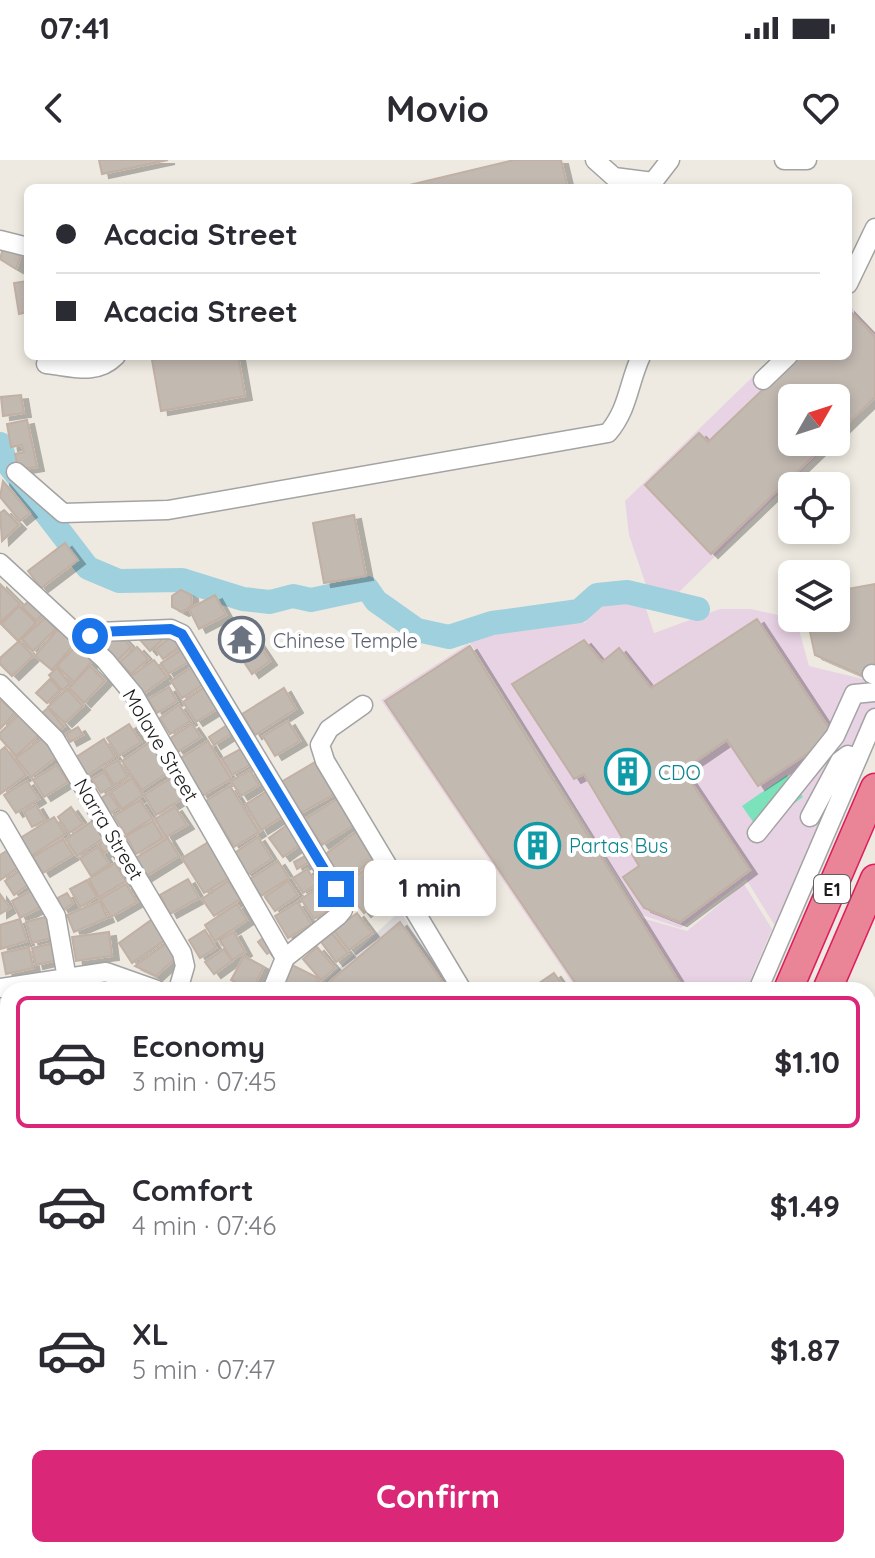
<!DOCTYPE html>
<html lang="en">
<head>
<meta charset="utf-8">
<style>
  body { margin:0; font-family:Quicksand,sans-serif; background:#f2f2f3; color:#2b2b33; height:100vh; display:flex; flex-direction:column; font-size:30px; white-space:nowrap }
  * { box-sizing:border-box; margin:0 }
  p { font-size:26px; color:#7c7c81 }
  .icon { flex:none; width:44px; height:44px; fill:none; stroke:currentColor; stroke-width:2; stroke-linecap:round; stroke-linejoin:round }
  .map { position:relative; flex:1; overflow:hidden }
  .details { position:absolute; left:0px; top:822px; width:876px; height:576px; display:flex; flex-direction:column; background:#fff; border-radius:24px 24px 0 0; box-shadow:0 4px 12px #0003 }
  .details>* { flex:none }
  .guide { position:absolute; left:24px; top:24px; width:828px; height:176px; border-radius:12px; box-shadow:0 4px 12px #0003; display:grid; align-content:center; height:176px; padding:0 32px; background:#fff }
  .needle { width:52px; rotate:51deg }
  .controls { position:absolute; left:778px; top:224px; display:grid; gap:16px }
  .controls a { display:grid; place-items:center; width:72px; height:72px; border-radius:12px; background:#fff; box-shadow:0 4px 12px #0003; font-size:40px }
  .end { position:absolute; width:36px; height:36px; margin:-18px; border:10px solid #1a73e8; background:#fff; box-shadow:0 0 0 4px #fff }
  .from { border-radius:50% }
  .bubble { position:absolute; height:56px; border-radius:12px; background:#fff; box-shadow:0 4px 12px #0003; font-size:26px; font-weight:800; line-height:56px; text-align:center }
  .guide b { display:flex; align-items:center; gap:28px; height:76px; font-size:30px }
  .guide b+b { border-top:2px solid #e1e1e2 }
  .guide i { width:20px; height:20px; background:#2b2b33 }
  ul { padding:14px 0 0; list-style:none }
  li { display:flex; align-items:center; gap:24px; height:132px; margin:0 16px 12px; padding:0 16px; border:4px solid transparent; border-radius:12px }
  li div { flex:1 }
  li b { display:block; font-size:30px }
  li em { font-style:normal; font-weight:800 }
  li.active { border-color:#db2777 }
  li>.icon { width:72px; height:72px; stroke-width:1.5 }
  .primary-button { display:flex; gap:16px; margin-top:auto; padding:16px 32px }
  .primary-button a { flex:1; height:92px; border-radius:12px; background:#db2777; color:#fff; font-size:32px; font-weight:800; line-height:92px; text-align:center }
  .status { display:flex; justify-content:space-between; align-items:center; height:56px; padding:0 40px; background:#fff; direction:ltr }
  .status svg { height:22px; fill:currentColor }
  header { display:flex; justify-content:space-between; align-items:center; height:104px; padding:0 32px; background:#fff; font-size:36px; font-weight:800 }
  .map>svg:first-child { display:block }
  .residential { fill:#dbd9d9 }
  .industrial { fill:#e8d3e4 }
  .grass { fill:#c7eca4 }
  .pitch { fill:#7be2bb }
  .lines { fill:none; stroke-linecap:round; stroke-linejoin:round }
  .river { stroke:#9fd0de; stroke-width:24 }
  .building { fill:#c2b9b1; stroke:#c1b0a3; stroke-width:2; filter:url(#shadow) }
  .minor-casing { stroke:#a3a3a3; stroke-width:21 }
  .highway-casing { stroke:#df1c5e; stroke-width:31 }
  .minor { stroke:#fff; stroke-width:18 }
  .highway { stroke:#ea8597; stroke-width:28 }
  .route { stroke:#1a73e8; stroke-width:10 }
  .labels { text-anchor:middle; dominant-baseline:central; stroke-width:8; stroke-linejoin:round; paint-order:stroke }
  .shield { fill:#fff; stroke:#606060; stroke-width:2 }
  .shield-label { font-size:18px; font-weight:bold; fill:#1c1c1c }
  .worship-label { font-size:20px; fill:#5b616d; stroke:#fff; text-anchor:start }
  .street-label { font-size:20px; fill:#1c1c1c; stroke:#fff }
  .culture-label { font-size:20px; fill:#0d838f; stroke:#fff; text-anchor:start }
</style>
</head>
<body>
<div class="status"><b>07:41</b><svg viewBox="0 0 49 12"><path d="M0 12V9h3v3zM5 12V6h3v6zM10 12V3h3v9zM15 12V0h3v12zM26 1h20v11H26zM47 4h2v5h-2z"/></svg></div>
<header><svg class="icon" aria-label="back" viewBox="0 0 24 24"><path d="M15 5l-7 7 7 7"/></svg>Movio<svg class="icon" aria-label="heart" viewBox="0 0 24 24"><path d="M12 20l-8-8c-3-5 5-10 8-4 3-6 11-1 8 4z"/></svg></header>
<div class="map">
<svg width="875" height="1398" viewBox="0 0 875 1398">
  <defs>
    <filter id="shadow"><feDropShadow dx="7" dy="4" stdDeviation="0" flood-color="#0004"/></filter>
  </defs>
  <rect width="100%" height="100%" fill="#eeeae1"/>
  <path class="residential" d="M400,751L451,830H316Z"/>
  <path class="industrial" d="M848,144L875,173V239L836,277V238H792V282H831L672,439L648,431L629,375L625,341L774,196H848Z
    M642,437L654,473L720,449H751L796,459L809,506L875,522V550L775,766L746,719L681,768L642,755L464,473L559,455L585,463L603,438Z
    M468,484L642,758L687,771L744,724L772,769L746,830H577L381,540Z
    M314,1390H504L501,1398H318Z"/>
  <path class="grass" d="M0,1236L8,1250V1341L0,1344Z"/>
  <path class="pitch" d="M787,615L803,637L758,669L742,646Z"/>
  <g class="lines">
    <path class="river" d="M0,284L5,300L88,408L119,421L182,420L243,439L270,442L293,436L311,440L367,428L376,441L417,470L449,477L492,463L579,451L597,435L627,432L698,449"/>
  </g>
  <path class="building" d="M99,0H168L102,14Z
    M514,0H561L567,25L397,28Z
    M3,88L21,95L16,109L0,99Z
    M28,121V152L19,154L14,123Z
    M848,149L875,177V237L836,275V238H792V282H828L711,394L645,325L699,273L708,282L798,196H848Z
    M172,196H238L245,236L161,251L152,200Z
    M21,235L24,253L3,256L1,237Z
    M27,260L37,307L19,310L15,294L24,292L22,285L11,287L7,264Z
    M3,321L30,353L20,361L0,337Z
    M4,350L19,365L2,381L0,353Z
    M354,355L366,416L324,423L313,363Z
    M65,383L78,400L41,428L28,411Z
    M0,424L20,444L0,463Z
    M875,424V508L870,519L815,495L807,458H836V431Z
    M181,430L191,435L192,445L182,452L172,447V436Z
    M215,435L226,455L199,469L189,449Z
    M30,440L44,453L36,461L22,447Z
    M19,446L36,463L18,481L1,464Z
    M45,458L56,469L33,491L22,479Z
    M757,459L834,576L758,626L727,580L683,610L750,710L680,762L644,748L623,717L639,706L584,614L574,619L512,524L584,480L602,502L619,488L651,528Z
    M58,469L75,483L52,510L35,496Z
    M173,470L150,491L135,474Z
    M117,472L131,487L115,503L100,488Z
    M175,474L183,484L163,499L156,489Z
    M256,480L270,501L252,514L238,493Z
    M19,481L33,496L12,516L0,504V498Z
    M78,484L94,499L74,522L57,506Z
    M470,486L684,830H580L385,541Z
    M137,487L148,499L131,514L120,502Z
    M185,488L192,500L168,514L161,503Z
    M154,500L167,517L142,535L130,517Z
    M90,506L105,521L84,543L69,528Z
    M193,506L205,523L182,538L171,521Z
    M57,508L70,524L62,530L49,515Z
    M50,519L60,530L47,543L36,533Z
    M169,527L177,541L157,553L148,539Z
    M203,528L217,549L196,562L183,542Z
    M284,528L296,549L255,575L242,554Z
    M67,529L83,546L65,563L48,547Z
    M0,539L15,553L0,569Z
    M179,545L190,561L170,574L160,558Z
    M48,548L64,567L58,572L42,553Z
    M21,553L40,574L16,596L0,578V573Z
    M288,561L300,581L275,596L263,576Z
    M129,564L141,582L119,596L107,578Z
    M192,564L201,577L178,592L169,579Z
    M227,565L233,573L214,585L209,577Z
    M78,567L83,575L70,582L66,574Z
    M45,576L59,595L31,617L16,598Z
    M104,579L115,597L85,617L73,599Z
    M208,581L231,619L202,636L179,599Z
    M150,582L170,611L142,630L122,601Z
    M246,586L255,602L232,615L222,599Z
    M5,587L26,615L0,634V591Z
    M320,599L339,632L299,654L281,622Z
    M118,600L128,617L114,625L104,608Z
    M57,605L68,622L44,637L33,620Z
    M250,610L259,625L241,636L231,621Z
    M104,612L113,626L101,633L92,619Z
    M132,618L143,635L122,649L111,632Z
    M171,618L183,638L156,655L144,635Z
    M27,621L39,639L16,653L4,635Z
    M230,626L259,672L234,687L206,641Z
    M267,631L282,657L261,670L246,644Z
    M109,633L119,648L109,654L100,639Z
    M337,639L354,665L322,685L305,659Z
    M140,640L152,658L126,675L114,656Z
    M36,645L45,660L32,667L24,652Z
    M71,647L83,664L69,673L58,657Z
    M175,647L187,665L166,677L155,659Z
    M54,657L65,674L28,698L17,680Z
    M94,660L105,677L77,696L66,679Z
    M153,661L163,678L136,694L126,676Z
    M291,662L305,681L283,697L269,678Z
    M357,671L376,697L343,722L323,696Z
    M258,677L272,699L247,715L233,694Z
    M168,678L179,696L145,717L134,699Z
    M63,679L73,695L43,713L33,697Z
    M107,679L112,688L104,693L99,684Z
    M210,681L232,716L204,733L182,698Z
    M98,687L109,704L91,716L80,698Z
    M8,690L19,707L0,720V695Z
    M307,695L311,701L297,709L294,702Z
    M278,701L289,718L261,736L250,719Z
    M374,702L395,728L364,753L343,727Z
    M115,703L126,721L99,737L89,719Z
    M307,709L317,724L303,733L293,718Z
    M19,711L28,725L14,735L5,721Z
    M188,719L199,738L170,754L160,735Z
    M87,720L97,737L80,747L70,729Z
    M228,721L240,739L214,756L202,739Z
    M288,721L298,735L275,751L265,737Z
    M327,722L339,741L330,747L318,727Z
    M126,724L137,742L111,757L100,739Z
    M32,730L41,747L20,758L12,741Z
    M315,730L329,750L314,759L301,739Z
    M67,733L73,743L63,751L56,739Z
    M0,734L10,748L0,754Z
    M100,741L107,758L74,772L67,755Z
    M298,742L311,764L288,778L275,756Z
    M237,744L247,760L215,781L205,765Z
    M357,753L372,773L349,790L334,771Z
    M49,756L55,777L32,783L26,762Z
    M154,758L168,778L132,803L119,783Z
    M20,759L27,781L1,789L0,765Z
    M400,762L448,830H322L321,829Z
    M327,767L348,793L336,802L316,775Z
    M205,770L216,788L200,798L189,780Z
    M109,772L112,796L76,801L72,777Z
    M234,772L245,792L232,800L220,780Z
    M268,774L277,787L267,794L258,782Z
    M169,781L178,796L156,816L135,806Z
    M54,783L58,800L36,805L32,788Z
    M29,787L33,808L6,814L2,793Z
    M317,787L335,808L321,820L303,799Z
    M224,789L232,801L214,814L205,802Z
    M244,796L264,807L252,830L231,820Z
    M292,805L318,818L312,830H280Z
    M554,813L566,830H529Z
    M105,823L106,830H79V825Z
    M227,823L242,829V830H225Z
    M6,1025L8,1047L0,1052V1029Z
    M8,1050V1092L5,1094L0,1088V1056Z
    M8,1125V1138L1,1141L0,1128Z
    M875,1200V1216L868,1218V1202Z
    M873,1273H875V1301L868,1300Z
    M868,1322L874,1323L873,1340H868Z
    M870,1365H875V1391L868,1390Z
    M24,1390H29L44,1398H20Z
    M39,1390H62L57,1398Z
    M129,1390H144L143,1396H130Z
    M156,1390H178V1398H156Z
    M179,1390H197V1398H180Z
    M232,1390L233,1398H200V1391Z"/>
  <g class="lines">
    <defs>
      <path id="minor" d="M595,0L614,17L653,22
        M784,0H807
        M653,28V22L670,0
        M0,80L28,87
        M848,124L875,68
        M46,204C73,207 96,216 116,196
        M763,220L788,196
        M16,312L63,353L168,350L608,273C629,248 628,224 641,196
        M0,403L105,500L134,535L285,798
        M85,480L98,472L171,469L182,474L342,739L343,750L338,756L285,798L272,830
        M872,514L875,515
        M0,524L55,579L182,793L185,806L178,830
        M363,545L329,569L320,585L325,601L462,830
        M810,657L840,601L848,595L858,598
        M0,660L56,756L69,830
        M757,673L835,576L854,534L875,532
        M0,828L106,812L157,830
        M758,830L875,558
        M0,986L8,1013
        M868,1314H875
        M241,1390L247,1398
        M741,1393L794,1398
        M73,1398L76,1390
        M516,1398L519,1390"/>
      <path id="highway" d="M788,830L875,628
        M827,830L875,719
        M544,1398L548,1390
        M582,1398L585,1390"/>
    </defs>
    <use href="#minor" class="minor-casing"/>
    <use href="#highway" class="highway-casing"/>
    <use href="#minor" class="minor"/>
    <use href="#highway" class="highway"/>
  </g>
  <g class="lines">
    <path class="route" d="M90,476L98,472L171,469L182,474L336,729"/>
  </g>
  <defs>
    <symbol id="temple-ring" viewBox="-11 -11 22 22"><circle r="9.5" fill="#fff" stroke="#6b7280" stroke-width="1.5"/><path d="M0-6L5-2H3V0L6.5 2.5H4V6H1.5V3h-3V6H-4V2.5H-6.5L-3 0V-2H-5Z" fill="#6b7280"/></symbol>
    <symbol id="building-ring" viewBox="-11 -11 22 22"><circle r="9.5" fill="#fff" stroke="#0f9aa8" stroke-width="1.5"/><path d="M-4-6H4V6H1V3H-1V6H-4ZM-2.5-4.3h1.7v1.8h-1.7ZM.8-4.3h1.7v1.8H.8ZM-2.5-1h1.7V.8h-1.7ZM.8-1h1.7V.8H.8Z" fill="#0f9aa8"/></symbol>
  </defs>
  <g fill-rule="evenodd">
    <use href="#temple-ring" x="216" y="454" width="51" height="51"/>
    <use href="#building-ring" x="602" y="586" width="51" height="51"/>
    <use href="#building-ring" x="512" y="660" width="51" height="51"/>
  </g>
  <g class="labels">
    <rect class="shield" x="814" y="715" width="36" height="28" rx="6"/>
    <g class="shield-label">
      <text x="832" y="729">E1</text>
    </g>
    <g class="worship-label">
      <text x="273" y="480">Chinese Temple</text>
    </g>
    <g class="street-label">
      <text transform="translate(161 585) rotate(59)">Molave Street</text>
      <text transform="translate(109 669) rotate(59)">Narra Street</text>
    </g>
    <g class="culture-label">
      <text x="658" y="612">CDO</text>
      <text x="569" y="685">Partas Bus</text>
    </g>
  </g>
</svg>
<div class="controls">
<a><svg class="needle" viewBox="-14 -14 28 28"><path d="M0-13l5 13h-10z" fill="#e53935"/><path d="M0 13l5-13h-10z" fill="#7c7c81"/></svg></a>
<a><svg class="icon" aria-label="locate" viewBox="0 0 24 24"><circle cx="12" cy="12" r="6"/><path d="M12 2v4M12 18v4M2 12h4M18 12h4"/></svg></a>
<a><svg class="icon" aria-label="layers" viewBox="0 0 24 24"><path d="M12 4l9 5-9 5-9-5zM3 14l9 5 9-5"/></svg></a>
</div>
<i class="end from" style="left:90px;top:476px"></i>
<i class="end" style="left:336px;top:729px"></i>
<div class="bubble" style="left:364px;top:700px;width:132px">1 min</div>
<div class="guide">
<b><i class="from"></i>Acacia Street</b>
<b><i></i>Acacia Street</b>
</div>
<section class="details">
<ul>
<li class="active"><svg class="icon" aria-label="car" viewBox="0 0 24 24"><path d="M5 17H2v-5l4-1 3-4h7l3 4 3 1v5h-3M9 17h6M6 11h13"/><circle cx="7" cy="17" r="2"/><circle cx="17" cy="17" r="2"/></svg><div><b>Economy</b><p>3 min · 07:45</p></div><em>$1.10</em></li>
<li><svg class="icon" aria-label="car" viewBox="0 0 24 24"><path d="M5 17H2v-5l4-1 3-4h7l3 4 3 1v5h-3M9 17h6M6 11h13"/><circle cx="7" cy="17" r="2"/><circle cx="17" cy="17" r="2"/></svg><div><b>Comfort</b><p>4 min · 07:46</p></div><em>$1.49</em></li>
<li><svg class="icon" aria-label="car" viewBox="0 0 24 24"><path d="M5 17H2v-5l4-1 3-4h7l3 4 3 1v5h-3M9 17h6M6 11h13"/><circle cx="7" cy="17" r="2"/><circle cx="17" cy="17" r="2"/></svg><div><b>XL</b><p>5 min · 07:47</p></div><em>$1.87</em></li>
</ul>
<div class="primary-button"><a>Confirm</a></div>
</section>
</div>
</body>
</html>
